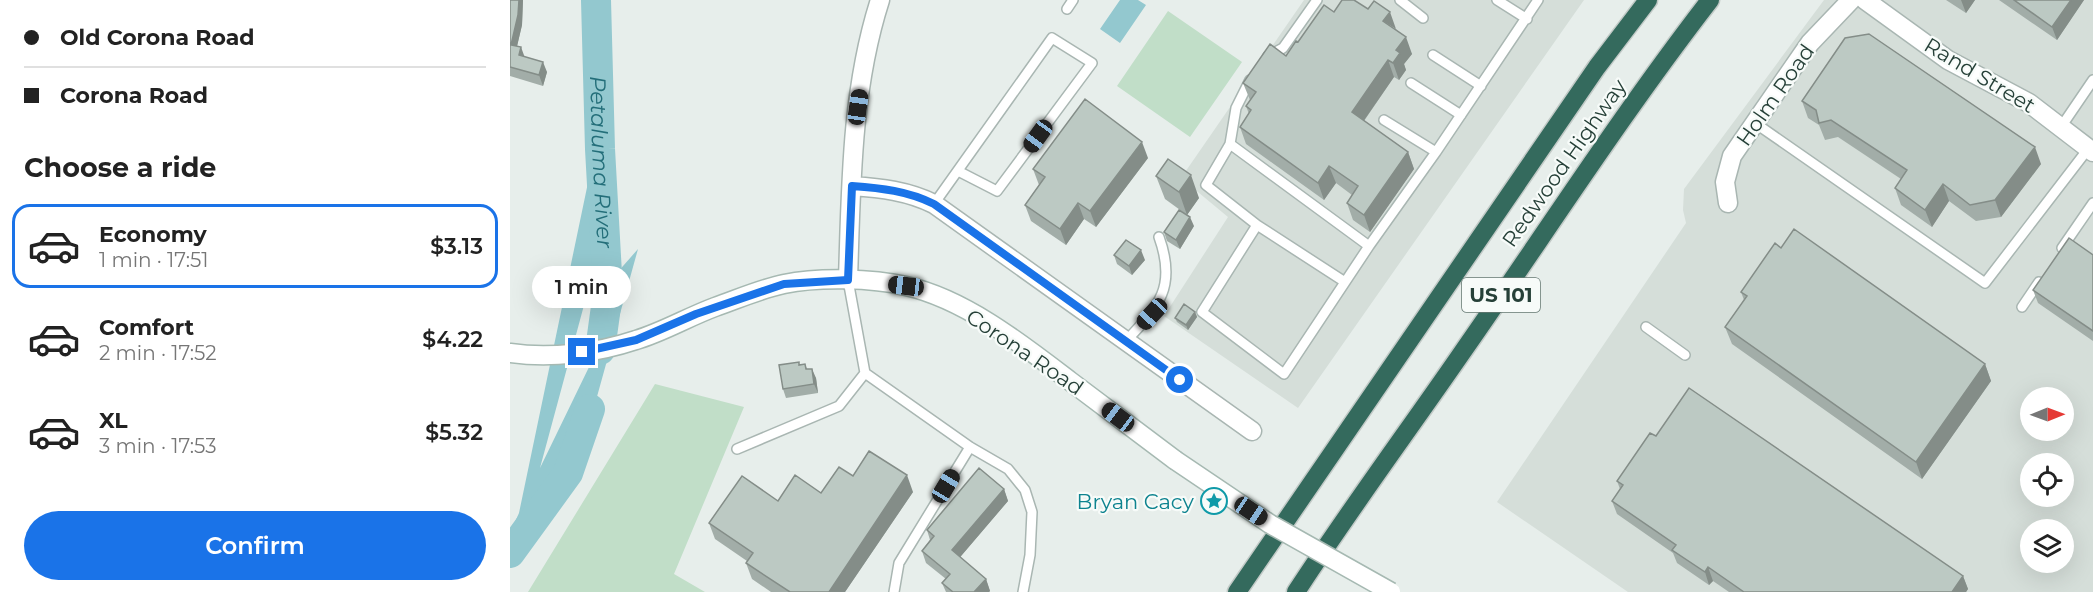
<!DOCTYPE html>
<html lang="en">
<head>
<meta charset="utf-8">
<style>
  body { margin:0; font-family:Montserrat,sans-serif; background:#f2f2f2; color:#222; height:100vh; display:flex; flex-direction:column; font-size:22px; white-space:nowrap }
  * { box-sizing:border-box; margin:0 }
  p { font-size:20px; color:#767676 }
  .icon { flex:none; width:33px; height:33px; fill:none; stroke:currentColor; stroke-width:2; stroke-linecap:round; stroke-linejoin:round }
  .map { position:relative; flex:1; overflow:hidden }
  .sheet { display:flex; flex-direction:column; background:#fff; width:510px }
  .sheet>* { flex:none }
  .guide { display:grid; align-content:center; height:132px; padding:0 24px; background:#fff }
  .needle { width:39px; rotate:89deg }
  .tools { position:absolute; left:1510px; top:387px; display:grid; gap:12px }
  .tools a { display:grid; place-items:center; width:54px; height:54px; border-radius:50%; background:#fff; box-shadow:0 6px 24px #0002; font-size:30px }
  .end { position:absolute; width:27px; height:27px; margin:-14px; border:8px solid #1a73e8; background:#fff; box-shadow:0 0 0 3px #fff }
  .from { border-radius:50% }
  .bubble { position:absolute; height:42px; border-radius:21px; background:#fff; box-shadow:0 6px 24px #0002; font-size:20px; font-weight:600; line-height:42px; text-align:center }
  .car { position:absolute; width:18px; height:36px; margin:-18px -9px; border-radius:8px; box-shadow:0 0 4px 2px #0007; background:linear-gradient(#222 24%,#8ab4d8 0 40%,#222 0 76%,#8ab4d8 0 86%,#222 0) }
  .guide b { display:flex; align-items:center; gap:21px; height:57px; font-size:22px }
  .guide b+b { border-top:2px solid #e0e0e0 }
  .guide i { width:15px; height:15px; background:#222 }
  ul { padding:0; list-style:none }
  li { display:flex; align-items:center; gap:18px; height:84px; margin:0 12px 9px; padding:0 12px; border:3px solid transparent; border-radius:18px }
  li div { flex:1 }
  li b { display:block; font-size:22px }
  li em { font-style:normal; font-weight:600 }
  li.active { border-color:#1a73e8 }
  li>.icon { width:54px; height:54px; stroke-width:1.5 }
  h2 { padding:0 24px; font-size:27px; line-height:72px }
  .primary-button { display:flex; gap:12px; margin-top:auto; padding:12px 24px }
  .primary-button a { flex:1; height:69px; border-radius:36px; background:#1a73e8; color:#fff; font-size:24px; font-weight:600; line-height:69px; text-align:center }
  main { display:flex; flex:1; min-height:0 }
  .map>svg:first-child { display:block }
  .built { fill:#d5ded9; fill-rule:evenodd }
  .green { fill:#c1dec8 }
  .water { fill:#93c8cf }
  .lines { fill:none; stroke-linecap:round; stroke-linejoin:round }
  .river { stroke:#93c8cf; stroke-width:30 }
  .lane-casing { stroke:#a9b6b2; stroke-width:12 }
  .street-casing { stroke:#a9b6b2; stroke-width:21 }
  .secondary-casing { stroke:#a6b9b2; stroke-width:21 }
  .highway-casing { stroke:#c2cac7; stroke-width:21 }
  .lane { stroke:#fff; stroke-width:9 }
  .street { stroke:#fff; stroke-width:18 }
  .secondary { stroke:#fff; stroke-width:18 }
  .highway { stroke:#346a5d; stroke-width:18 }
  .secondary-bridge-casing { stroke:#a6b9b2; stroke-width:21; stroke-linecap:butt }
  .secondary-bridge { stroke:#fff; stroke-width:18 }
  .wall { fill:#a2ada8 }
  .shaded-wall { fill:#848d88 }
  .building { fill:#bcc9c3; stroke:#848d88; stroke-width:1.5 }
  .route { stroke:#1a73e8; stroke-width:8 }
  .labels { text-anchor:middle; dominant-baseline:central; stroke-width:4.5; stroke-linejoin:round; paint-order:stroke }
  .shield { fill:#f7fbf9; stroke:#657872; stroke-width:1.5 }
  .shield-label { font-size:20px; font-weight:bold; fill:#264038 }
  .street-label { font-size:21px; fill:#264038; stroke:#f7fbf9 }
  .culture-label { font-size:21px; fill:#0d838f; stroke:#f7fbf9; text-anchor:end }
  .water-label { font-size:22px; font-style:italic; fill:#236e79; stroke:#f7fbf9 }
</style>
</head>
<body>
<main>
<section class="sheet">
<div class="guide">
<b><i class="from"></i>Old Corona Road</b>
<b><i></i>Corona Road</b>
</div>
<h2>Choose a ride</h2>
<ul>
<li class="active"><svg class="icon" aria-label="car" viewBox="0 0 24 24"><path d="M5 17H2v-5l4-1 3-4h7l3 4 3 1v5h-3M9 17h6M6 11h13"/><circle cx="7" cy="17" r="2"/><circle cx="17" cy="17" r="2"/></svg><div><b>Economy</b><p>1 min · 17:51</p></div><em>$3.13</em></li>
<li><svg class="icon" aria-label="car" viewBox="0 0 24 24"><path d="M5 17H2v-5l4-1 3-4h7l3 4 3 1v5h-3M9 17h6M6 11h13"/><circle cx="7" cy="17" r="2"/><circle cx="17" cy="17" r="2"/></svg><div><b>Comfort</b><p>2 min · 17:52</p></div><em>$4.22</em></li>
<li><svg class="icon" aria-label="car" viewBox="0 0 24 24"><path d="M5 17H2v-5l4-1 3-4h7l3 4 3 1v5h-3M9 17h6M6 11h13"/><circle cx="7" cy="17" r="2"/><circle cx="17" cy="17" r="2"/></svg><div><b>XL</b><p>3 min · 17:53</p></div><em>$5.32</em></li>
</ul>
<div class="primary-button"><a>Confirm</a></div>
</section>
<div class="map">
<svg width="1583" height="592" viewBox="0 0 1583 592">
  <rect width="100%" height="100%" fill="#e7eeeb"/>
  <path class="built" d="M794,0H1074L788,408L654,316L718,217L671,178Z
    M1314,0H1583V592H1118L987,502L1176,223L1173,210L1174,189ZM1521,398H1554V430H1521ZM1521,464H1554V496H1521ZM1521,530H1554V562H1521Z"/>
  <path class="green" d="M658,11L732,62L680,137L607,86Z
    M145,384L234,407L164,574L195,592H18Z"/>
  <path class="water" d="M89,0H97L100,209L30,468L80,365L106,274L128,249L78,429L14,532L0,567V533L9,513L89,130Z
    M610,0H628L636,5L610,43L590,29Z"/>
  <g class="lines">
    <g class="river">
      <path id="s1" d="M86,0L90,149L98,292L90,350"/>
      <path d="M0,553L58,473L80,409"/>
    </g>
    <defs>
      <path id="lane" d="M890,0L913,18
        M987,0L1017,19
        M557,9L563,0
        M923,55L971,86
        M758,56L773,48L807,0
        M901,83L951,115
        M874,120L926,152L1028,0
        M1245,123L1475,283L1578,149
        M1551,127L1583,80
        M720,144L859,246L774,374L692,312L747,225L696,185L720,144L726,108L740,80
        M424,204L542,38L582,63L487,191L448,171
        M747,225L835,282
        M859,246L926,152
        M1552,248L1583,203
        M338,280L355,373L460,447L498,469L515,490L522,512L520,555L513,592
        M1512,307L1529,282
        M1136,327L1175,355
        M616,341C649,306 667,287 649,237
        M227,449L329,406L355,373
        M384,592L389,563L460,447"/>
      <path id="street" d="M1355,0L1438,60L1519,103L1583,152
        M342,186C371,188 398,191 424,204L742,431
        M1218,203L1215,182L1222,156L1300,43L1341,0
        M338,280C341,187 341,90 370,0"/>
      <path id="secondary" d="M0,353C41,359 87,353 126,340C153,332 178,317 205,307C228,299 250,289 274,284C308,277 362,278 396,286C455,299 513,345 560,381C595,407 630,434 665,460"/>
      <path id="highway" d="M727,592L1087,67L1138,0
        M786,592C838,512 895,435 949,357C1033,237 1111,115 1200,0"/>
    </defs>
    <use href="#lane" class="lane-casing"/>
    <use href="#street" class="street-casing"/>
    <use href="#secondary" class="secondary-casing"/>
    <use href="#highway" class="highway-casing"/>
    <use href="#lane" class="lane"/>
    <use href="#street" class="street"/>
    <use href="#secondary" class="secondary"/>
    <use href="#highway" class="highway"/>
    <defs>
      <path id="secondary-bridge" d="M665,460L760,524L881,592"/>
    </defs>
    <use href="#secondary-bridge" class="secondary-bridge-casing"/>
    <use href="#secondary-bridge" class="secondary-bridge"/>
  </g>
  <path class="wall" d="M0,0H13L12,25L7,46L14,57L37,72L33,86L0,76Z
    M1436,0H1465L1456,13Z
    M1489,0H1574L1547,40Z
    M824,12L886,29L902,54L894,64L896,70L889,80L884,77L854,121L898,152L904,169L860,232L843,220L837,203L842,195L826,183L814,200L736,144L730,127L739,114L736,106L740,100L733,83L776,56L788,42Z
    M1292,101L1531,164L1491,217L1466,221L1439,201L1422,227L1391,205L1385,188L1391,179L1328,137L1315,140L1309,125L1298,118Z
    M638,158L586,227L574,219L556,245L521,221L515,205L529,185L523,169Z
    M646,176L689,198L677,215L655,199Z
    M684,226L670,249L657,241L654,232Z
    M1271,248L1475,364L1481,381L1412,479L1222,344L1215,327L1234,300L1231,292Z
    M604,255L635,260L622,275L607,264Z
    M1583,255V341L1528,303L1523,290Z
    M685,312L687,317L678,330L667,322L665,318Z
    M290,364H295L297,369L306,378L308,393L276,398L273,389Z
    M1146,436L1453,576L1458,589L1456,592H1219L1203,581L1199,585L1167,563L1163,553L1107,514L1102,501L1110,489L1107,481Z
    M343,476L403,492L335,592H261L242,579L236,563L237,561L205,539L199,523L268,501L311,493Z
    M494,489L498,501L450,557L476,579L480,591L479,592H436L432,583L436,579L416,563L412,551L420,540L417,530Z"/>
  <path class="shaded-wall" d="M9,0H13L12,25L5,55L1,45Z
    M1451,0H1465L1456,13Z
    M1561,0H1574L1547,40L1542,27Z
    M880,12L886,29L873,21Z
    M896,37L902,54L894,64L896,70L889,80L883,63L886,50Z
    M11,47L15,58L9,55Z
    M878,60L884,77L848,129L842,112Z
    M33,62L37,72L33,86L29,75Z
    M632,142L638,158L586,227L580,211Z
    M1525,147L1531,164L1491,217L1485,200Z
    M898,152L904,169L860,232L854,215Z
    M819,166L826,183L814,200L808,183Z
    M681,175L689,198L677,215L669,192Z
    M1433,184L1439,201L1422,227L1415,210Z
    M568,203L574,219L556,245L550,229Z
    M680,217L684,226L670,249L666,240Z
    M631,250L635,260L622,275L619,266Z
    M685,312L687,317L678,330L676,325Z
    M1475,364L1481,381L1412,479L1406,462Z
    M302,369L306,378L308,393L304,384Z
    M397,475L403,492L335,592H319Z
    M494,489L498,501L446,562L442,550Z
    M1198,567L1203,581L1199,585L1195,572Z
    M1453,576L1458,589L1456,592H1442Z
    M476,579L480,591L479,592H464Z"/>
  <path class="building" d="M0,0H9L8,15L1,45L11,47L9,55L33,62L29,75L0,67Z
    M832,0H844L858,9L864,1L880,12L873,21L896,37L886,50L890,53L883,63L878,60L842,112L898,152L854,215L837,203L848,186L819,166L808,183L730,127L741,110L736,106L746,92L733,83L760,44L776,56L786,41L788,42L814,5L824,12Z
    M1504,0H1561L1542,27Z
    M1359,34L1525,147L1485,200L1460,205L1433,184L1415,210L1385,188L1397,170L1321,120L1309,123L1306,110L1292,101L1335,38Z
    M575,99L632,142L580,211L568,203L550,229L515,205L535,177L523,169Z
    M658,159L681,175L669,192L646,176Z
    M669,210L680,217L666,240L654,232Z
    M1284,229L1475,364L1406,462L1215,327L1237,296L1231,292L1265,243L1271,248Z
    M1559,238L1583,255V331L1523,290Z
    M616,240L631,250L619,266L604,255Z
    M674,304L685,312L676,325L665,318Z
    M289,362V365L295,364L296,369H302L304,384L273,389L269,365Z
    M1179,388L1453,576L1442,592H1234L1198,567L1195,572L1162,550L1166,545L1102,501L1113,485L1107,481L1140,433L1146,436Z
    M359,451L397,475L319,592H280L236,563L243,553L199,523L232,476L268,501L285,475L311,493L329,467L343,476Z
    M469,468L494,489L442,550L476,579L464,592H443L432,583L440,574L412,551L424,536L417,530Z"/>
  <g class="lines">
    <path class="route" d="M72,352L126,340L186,314L274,284L338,280L342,186C371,188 398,191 424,204L670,380"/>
  </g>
  <defs>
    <symbol id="sight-ring" viewBox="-11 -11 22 22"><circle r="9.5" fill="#f7fbf9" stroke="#0f9aa8" stroke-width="1.5"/><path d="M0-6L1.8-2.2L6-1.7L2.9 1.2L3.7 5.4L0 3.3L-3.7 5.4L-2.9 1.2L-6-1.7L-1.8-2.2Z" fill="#0f9aa8"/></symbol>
  </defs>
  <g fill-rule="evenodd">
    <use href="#sight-ring" x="689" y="486" width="30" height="30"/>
  </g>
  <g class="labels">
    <rect class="shield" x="952" y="278" width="78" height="34" rx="4.5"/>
    <g class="shield-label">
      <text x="991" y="295">US 101</text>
    </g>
    <g class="street-label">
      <text transform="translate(1470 75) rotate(31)">Rand Street</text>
      <text transform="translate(1265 95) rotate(-55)">Holm Road</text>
      <text transform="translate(1054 163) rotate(-55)">Redwood Highway</text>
      <text transform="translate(515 352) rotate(34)">Corona Road</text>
    </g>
    <g class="culture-label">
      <text x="684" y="501">Bryan Cacy</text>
    </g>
    <g class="water-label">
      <text stroke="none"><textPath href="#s1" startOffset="162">Petaluma River</textPath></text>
    </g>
  </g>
</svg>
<div class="tools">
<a><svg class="needle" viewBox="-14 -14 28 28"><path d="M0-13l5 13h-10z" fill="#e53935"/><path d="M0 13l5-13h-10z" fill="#767676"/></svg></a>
<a><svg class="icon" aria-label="locate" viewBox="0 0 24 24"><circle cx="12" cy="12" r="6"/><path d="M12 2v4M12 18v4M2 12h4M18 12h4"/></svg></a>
<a><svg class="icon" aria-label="layers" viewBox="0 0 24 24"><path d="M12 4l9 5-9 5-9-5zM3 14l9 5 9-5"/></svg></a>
</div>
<i class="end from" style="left:670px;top:380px"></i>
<i class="end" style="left:72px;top:352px"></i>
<div class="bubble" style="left:22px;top:266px;width:99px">1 min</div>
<i class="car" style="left:348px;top:107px;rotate:8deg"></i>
<i class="car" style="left:528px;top:136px;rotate:216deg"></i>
<i class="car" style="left:396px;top:286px;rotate:277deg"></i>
<i class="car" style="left:642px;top:314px;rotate:223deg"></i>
<i class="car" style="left:608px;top:417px;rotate:307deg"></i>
<i class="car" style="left:436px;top:486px;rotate:31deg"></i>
<i class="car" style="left:741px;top:511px;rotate:124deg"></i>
</div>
</main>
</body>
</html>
